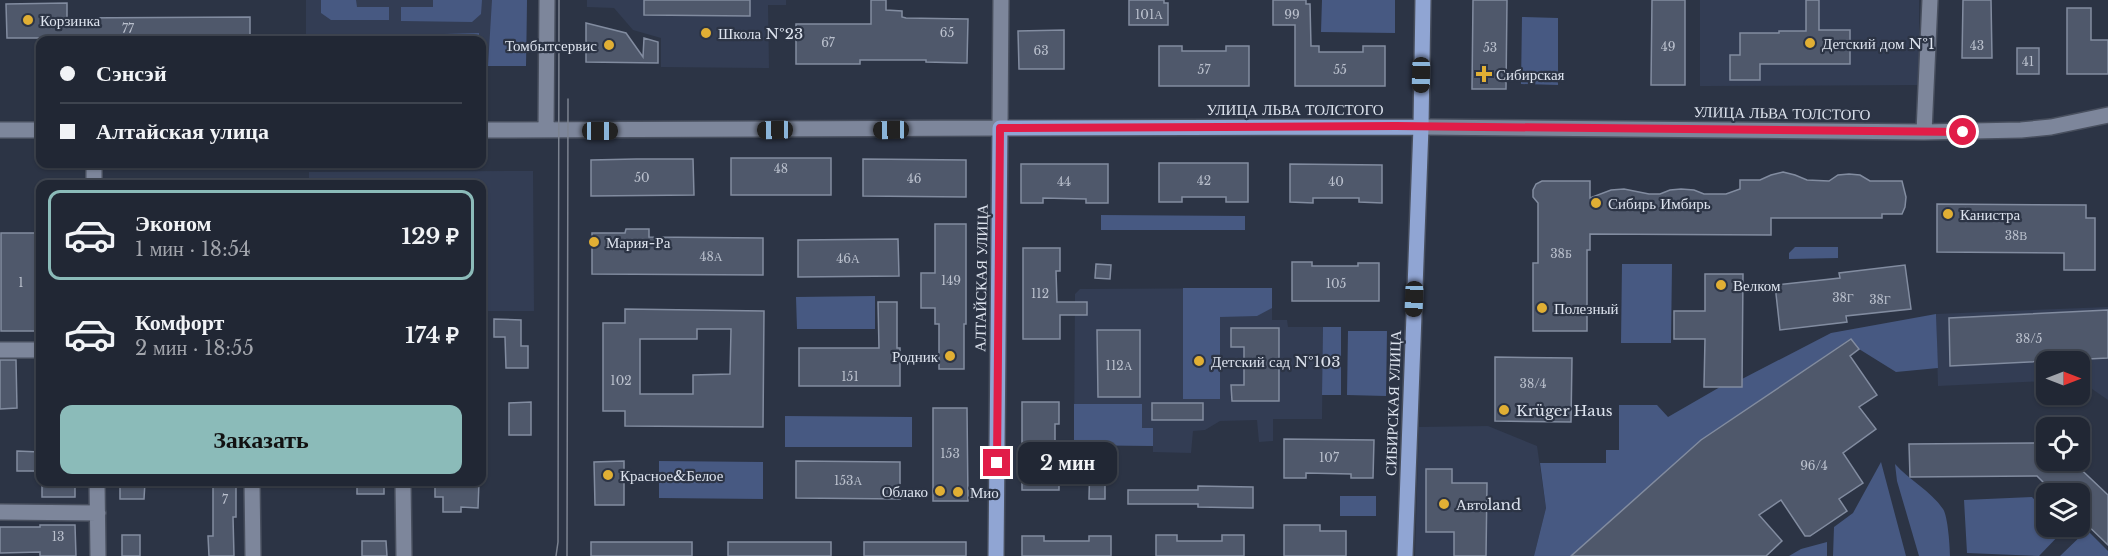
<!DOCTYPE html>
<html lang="ru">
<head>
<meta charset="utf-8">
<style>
  body { margin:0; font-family:"Libre Baskerville",serif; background:#292f3c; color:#f1f3f6; height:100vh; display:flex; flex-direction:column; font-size:22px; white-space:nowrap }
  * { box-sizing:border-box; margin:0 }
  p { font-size:20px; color:#a2a5ac }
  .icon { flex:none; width:33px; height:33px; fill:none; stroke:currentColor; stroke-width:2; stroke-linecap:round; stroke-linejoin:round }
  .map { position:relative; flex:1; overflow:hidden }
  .details { position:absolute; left:36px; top:180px; width:450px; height:306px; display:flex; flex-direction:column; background:#212734; border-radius:12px; box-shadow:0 2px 4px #0004,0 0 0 2px #3e444f }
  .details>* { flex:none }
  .banner { position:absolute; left:36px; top:36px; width:450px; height:132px; border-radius:12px; box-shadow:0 2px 4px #0004,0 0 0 2px #3e444f; display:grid; align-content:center; height:132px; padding:0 24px; background:#212734 }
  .needle { width:39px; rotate:90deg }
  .buttons { position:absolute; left:2036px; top:351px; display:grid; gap:12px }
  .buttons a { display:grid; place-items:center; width:54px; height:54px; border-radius:12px; background:#212734; box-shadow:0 2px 4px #0004,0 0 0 2px #3e444f; font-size:30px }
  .end { position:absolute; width:27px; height:27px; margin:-14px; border:8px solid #e11d48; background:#fff; box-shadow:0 0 0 3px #fff }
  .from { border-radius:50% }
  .bubble { position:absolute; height:42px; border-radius:12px; background:#212734; box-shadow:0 2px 4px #0004,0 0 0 2px #3e444f; font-size:20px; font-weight:700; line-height:42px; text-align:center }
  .car { position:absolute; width:18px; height:36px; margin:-18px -9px; border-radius:8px; box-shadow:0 0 4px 2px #0007; background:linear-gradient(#222 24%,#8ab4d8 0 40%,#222 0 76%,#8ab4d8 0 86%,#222 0) }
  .banner b { display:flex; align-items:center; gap:21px; height:57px; font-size:22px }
  .banner b+b { border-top:2px solid #3e444f }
  .banner i { width:15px; height:15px; background:#f1f3f6 }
  ul { padding:10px 0 0; list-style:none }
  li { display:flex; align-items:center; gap:18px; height:90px; margin:0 12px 9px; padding:0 12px; border:3px solid transparent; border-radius:12px }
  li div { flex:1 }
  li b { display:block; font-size:22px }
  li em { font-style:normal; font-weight:700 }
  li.on { border-color:#8bbbb9 }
  li>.icon { width:54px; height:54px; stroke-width:1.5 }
  .button { display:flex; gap:12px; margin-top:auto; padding:12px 24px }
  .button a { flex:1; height:69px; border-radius:12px; background:#8bbbb9; color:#111; font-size:24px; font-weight:700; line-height:69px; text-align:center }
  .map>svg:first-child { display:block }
  .built { fill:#333d54 }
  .green { fill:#475982 }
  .building { fill:#4f586b; stroke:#828ca0; stroke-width:1.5; fill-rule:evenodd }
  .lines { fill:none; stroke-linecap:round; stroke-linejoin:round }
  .minor-casing { stroke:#484f5e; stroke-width:18 }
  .major-casing { stroke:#484f5e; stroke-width:18 }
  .minor { stroke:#7d869b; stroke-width:15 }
  .major { stroke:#90a5d3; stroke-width:15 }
  .tram { stroke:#7c8391; stroke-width:1.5 }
  .route { stroke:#e11d48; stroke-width:8 }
  .poi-dot { fill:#e1af34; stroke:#2c3445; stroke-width:2 }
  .labels { text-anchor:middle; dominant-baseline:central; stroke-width:4.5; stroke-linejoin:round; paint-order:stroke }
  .number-label { font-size:12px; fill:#bac0cd }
  .poi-label { font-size:15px; fill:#dde3ee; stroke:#2c3445; text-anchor:start }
  .street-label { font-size:15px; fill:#dde3ee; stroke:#2c3445 }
</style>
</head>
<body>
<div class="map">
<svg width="2108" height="556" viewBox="0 0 2108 556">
  <rect width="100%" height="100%" fill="#2c3445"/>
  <path class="built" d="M306,0H527L526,66H482V40H306Z
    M587,0H786V5H768L769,68L661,67V38L633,30L614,8L587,7Z
    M1700,0H1919V85L1700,86Z
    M533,171L534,311H482V184H309V172Z
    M1272,288V320H1287L1288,327H1323L1322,419H1273V441L1259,442L1257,420L1220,421L1205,430L1193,431L1191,453L1153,452V446L1074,445L1075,294L1080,289Z
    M2108,307V400L2085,384L2079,383V362H2046V381L1938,386L1936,314Z
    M1488,426L1537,446L1546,508L1534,556H1415L1419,427Z"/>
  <path class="green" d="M321,0H356L357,7H389V20H331L321,13Z
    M433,0H482L481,14L472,22L401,21V7H433Z
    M492,0H527L526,66H488Z
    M1322,0H1395V33L1321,32Z
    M1522,17L1558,18V85L1521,84Z
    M479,33V40H306V38Z
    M1101,215L1245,216V230H1101Z
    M1795,247H1838V258L1789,259V253Z
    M1622,264H1672L1671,343H1621Z
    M1183,288H1272V308L1257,316L1220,317V399H1183Z
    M875,296V329H797L796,297Z
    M1936,314L1938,368L1896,372L1859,349L1850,339L1701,440L1571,556H1534L1546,508L1540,463H1606V450H1619V405H1657L1668,417L1720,387H1742V379L1831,333Z
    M1323,327H1341V395H1322Z
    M1348,331H1387L1386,396L1347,395Z
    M1074,404H1142V428H1153V446L1074,445Z
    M785,416L912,417V447H785Z
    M659,461L763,462V499L659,498Z
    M1881,462L1906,556H1833L1834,527L1853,513Z
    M1895,464C1909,480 1931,491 1943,509C1948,516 1950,548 1950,556H1919L1897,481Z
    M1340,496H1376V516H1340Z
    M2032,497L2046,512V526L2059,527L2063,531L2039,556L1967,553L1964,500Z
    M2087,530L2108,551V556H2060Z
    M1827,542V556H1789L1801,549Z"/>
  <path class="building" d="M644,0H750V16L644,15Z
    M871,0H886V10L902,11V17L906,18L968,19L967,63L926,62V60H860V64H796V24H871Z
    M1129,0H1164V3H1168V25H1129Z
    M1273,0H1306V4H1310L1311,46H1319V52H1363V46H1385V86H1295V25H1273Z
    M1473,0H1507L1506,89H1472Z
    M1652,0H1685V85H1651Z
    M1806,0H1819V30H1850V64H1760V80H1730V55H1740V33H1779V31H1806Z
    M1963,0H1991L1992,58H1962Z
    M67,3V18L250,17V40H65V38H7L6,4Z
    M2067,8H2091V40H2108V74H2067Z
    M586,23L626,33L643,57L644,38L658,42V63L586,62Z
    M1064,30V69H1019L1018,31Z
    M1159,46H1182V51H1226V46H1249V86H1159Z
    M2017,48H2039V74H2017Z
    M731,158H831V195H731Z
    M636,159H693L694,195L591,196V160Z
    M863,159L966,160V197L863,196Z
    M1159,163H1248V202H1226V197H1182V202H1159Z
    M1021,164H1108V203H1086V199L1043,198V203H1021Z
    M1290,164L1382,165V203L1359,202V198H1313V203L1290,202Z
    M1783,172L1795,175L1807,180L1829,181L1838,175L1849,174L1860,175L1870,181H1902L1906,197L1905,207L1902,214H1882V218H1771V235L1590,234V250H1587V331H1533V263H1538V203L1533,197V190L1536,184L1542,181H1590V198L1611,190L1624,189L1649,194H1660L1670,190L1681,189L1694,190L1704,194H1726L1740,189V180H1760L1771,175Z
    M1937,204L2086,205V218H2095V270H2064V253L1937,252Z
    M935,224H966V324H964V369H939V324H935V308H921V273H935Z
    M626,229H649V237L763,238V275L592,274V233H625Z
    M1,233H40V331H1Z
    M898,239L899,276L798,277V240Z
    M1023,248H1060V271H1056L1057,302H1087V315H1060V339H1023Z
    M1292,262H1312V266H1358V263H1379V301H1292Z
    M1096,264L1111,265L1110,279L1095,278Z
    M1905,265L1911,309L1846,316L1847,322L1780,330L1775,285L1840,278L1839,273Z
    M1705,274H1743L1742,387H1704L1705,339H1674V311H1705Z
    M878,302H897V348H900V386H799V348H879Z
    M625,309L764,311L763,427L625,426V411H603V323H625ZM697,329H731L730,374L693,375V394H640V339H697Z
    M2108,310V358L1950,366L1949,318Z
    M494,319L521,320V346H528V368H506L505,337H494Z
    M1231,328H1279V401H1232L1231,385H1244V347H1231Z
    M1097,330H1140V397H1098Z
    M1851,339L1859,349L1850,356L1877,395L1859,407L1876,429L1843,453L1863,483L1839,499L1847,511L1810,536H1805L1781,500L1759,515L1782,541L1766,556H1571L1701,440Z
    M1495,357L1572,358L1571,422L1495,421Z
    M0,360H16L17,408L0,409Z
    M531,402V435H509V403Z
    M1022,402H1059V424H1055V467H1059V490H1022Z
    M1152,403H1203V420H1152Z
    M933,408H967L968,501H933Z
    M1284,439L1374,440L1373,478H1351V474L1306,473V478H1284Z
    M2039,443V451L2046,452V460H2071L2108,495V545L2079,517V494H2055L2037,476L1910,477L1909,444Z
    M17,451L40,452V471H17Z
    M1090,458H1105V499H1089Z
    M624,461V505H595L594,462Z
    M796,461L900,462V499L796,498Z
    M1426,469H1452V483H1487L1486,556H1454V532H1426Z
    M42,482H75V497H42Z
    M120,482H145L144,499H120Z
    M213,482H236V517H233L234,556H209L208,536H213Z
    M357,482H384V494H357Z
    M435,482H479L478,508L461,507V512H443V497H435Z
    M1198,486L1253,487V508L1198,507V504H1128V490H1198Z
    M40,525H75L76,556H40V552L0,553V527H40Z
    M1284,525H1320V531H1346V556H1284Z
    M122,535H140V556H122Z
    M1156,535H1177V541H1222V535H1244V556H1156Z
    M1022,536H1044V541H1089V536H1111V556H1022Z
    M362,541H386L387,556H362Z
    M591,542H692V556H591Z
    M728,542H831V556H728Z
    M864,542H966V556H864Z"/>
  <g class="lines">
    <defs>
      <path id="minor" d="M1421,127L1924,132L2021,130L2051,127L2108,115
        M0,130H40
        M482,130L1000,128L1001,0
        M546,130L547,0
        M1924,132L1930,0
        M94,164V184
        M0,350H40
        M97,482L98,556
        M252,482L253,556
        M403,482L404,556
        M0,512L98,513"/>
      <path id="major" d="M996,556L1000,128L1421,127
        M1405,556L1421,127L1423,0"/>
    </defs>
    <use href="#minor" class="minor-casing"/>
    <use href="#major" class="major-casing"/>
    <use href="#minor" class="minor"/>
    <use href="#major" class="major"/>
    <path class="tram" d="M556,556L558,542L559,0
      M567,556L568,99"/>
  </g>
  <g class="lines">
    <path class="route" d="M997,463L1000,128L1396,126L1963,132"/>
  </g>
  <g class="poi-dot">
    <circle cx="28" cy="20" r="6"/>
    <circle cx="706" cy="33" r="6"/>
    <circle cx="1810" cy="43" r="6"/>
    <circle cx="609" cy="45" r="6"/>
    <path d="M1481 65h6v6h6v6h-6v6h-6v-6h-6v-6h6z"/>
    <circle cx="1596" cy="203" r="6"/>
    <circle cx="1948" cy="214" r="6"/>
    <circle cx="594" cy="242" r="6"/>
    <circle cx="1721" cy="285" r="6"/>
    <circle cx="1542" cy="308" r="6"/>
    <circle cx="950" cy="356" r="6"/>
    <circle cx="1199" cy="361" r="6"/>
    <circle cx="1504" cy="410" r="6"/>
    <circle cx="608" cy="475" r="6"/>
    <circle cx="940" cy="491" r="6"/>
    <circle cx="958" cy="492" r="6"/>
    <circle cx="1444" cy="504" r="6"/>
  </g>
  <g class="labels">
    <g class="number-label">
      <text x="1149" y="14">101А</text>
      <text x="1292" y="14">99</text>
      <text x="128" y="28">77</text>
      <text x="947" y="32">65</text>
      <text x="828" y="42">67</text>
      <text x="1977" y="45">43</text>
      <text x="1668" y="46">49</text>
      <text x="1490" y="47">53</text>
      <text x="1041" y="50">63</text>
      <text x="2028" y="61">41</text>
      <text x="1204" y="69">57</text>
      <text x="1340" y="69">55</text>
      <text x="781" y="168">48</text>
      <text x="642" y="177">50</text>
      <text x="914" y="178">46</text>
      <text x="1204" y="180">42</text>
      <text x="1064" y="181">44</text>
      <text x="1336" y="181">40</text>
      <text x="2016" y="235">38В</text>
      <text x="1561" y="253">38Б</text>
      <text x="711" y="256">48А</text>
      <text x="848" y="258">46А</text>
      <text x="951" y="280">149</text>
      <text x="21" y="282">1</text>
      <text x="1336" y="283">105</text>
      <text x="1040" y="293">112</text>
      <text x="1843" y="297">38Г</text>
      <text x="1880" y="299">38Г</text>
      <text x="2029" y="338">38/5</text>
      <text x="1119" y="365">112А</text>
      <text x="850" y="376">151</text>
      <text x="621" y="380">102</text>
      <text x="1533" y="383">38/4</text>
      <text x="950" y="453">153</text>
      <text x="1329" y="457">107</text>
      <text x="1814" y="465">96/4</text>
      <text x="848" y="480">153А</text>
      <text x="225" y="499">7</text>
      <text x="58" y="536">13</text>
    </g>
    <g class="poi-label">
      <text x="40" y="20">Корзинка</text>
      <text x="718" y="33">Школа №23</text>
      <text x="1822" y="43">Детский дом №1</text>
      <text x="597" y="45" text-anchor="end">Томбытсервис</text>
      <text x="1496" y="74">Сибирская</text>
      <text x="1608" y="203">Сибирь Имбирь</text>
      <text x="1960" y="214">Канистра</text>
      <text x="606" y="242">Мария-Ра</text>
      <text x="1733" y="285">Велком</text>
      <text x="1554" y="308">Полезный</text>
      <text x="938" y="356" text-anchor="end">Родник</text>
      <text x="1211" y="361">Детский сад №103</text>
      <text x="1516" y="410">Krüger Haus</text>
      <text x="620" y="475">Красное&amp;Белое</text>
      <text x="928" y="491" text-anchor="end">Облако</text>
      <text x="970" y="492">Мио</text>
      <text x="1456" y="504">Автоland</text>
    </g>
    <g class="street-label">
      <text x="1295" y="109">УЛИЦА ЛЬВА ТОЛСТОГО</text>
      <text transform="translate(1782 113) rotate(1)">УЛИЦА ЛЬВА ТОЛСТОГО</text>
      <text transform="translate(981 278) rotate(-89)">АЛТАЙСКАЯ УЛИЦА</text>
      <text transform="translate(1393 403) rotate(-88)">СИБИРСКАЯ УЛИЦА</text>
    </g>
  </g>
</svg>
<div class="buttons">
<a><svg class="needle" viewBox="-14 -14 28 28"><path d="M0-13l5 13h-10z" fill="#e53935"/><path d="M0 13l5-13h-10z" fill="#a2a5ac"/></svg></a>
<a><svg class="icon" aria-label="locate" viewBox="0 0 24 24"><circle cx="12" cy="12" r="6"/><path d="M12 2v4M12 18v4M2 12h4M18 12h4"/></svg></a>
<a><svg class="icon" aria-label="layers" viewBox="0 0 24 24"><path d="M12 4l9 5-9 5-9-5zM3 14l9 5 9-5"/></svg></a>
</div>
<i class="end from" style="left:1963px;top:132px"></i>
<i class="end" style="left:997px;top:463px"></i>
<div class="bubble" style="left:1018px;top:442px;width:99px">2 мин</div>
<i class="car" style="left:1421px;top:75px;rotate:181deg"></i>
<i class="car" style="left:775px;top:130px;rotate:269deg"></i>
<i class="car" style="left:891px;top:130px;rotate:269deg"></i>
<i class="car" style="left:600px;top:131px;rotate:90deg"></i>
<i class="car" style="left:1414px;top:299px;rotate:182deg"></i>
<div class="banner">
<b><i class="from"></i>Сэнсэй</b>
<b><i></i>Алтайская улица</b>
</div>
<section class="details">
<ul>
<li class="on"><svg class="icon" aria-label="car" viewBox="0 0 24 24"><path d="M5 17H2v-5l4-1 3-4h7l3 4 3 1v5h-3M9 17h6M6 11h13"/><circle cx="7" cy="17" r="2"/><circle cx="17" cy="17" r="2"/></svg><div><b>Эконом</b><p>1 мин · 18:54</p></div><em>129 ₽</em></li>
<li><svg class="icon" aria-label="car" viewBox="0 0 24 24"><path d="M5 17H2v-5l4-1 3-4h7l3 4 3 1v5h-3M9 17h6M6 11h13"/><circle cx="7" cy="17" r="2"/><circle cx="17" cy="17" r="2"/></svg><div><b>Комфорт</b><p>2 мин · 18:55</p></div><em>174 ₽</em></li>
</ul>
<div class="button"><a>Заказать</a></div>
</section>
</div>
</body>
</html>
